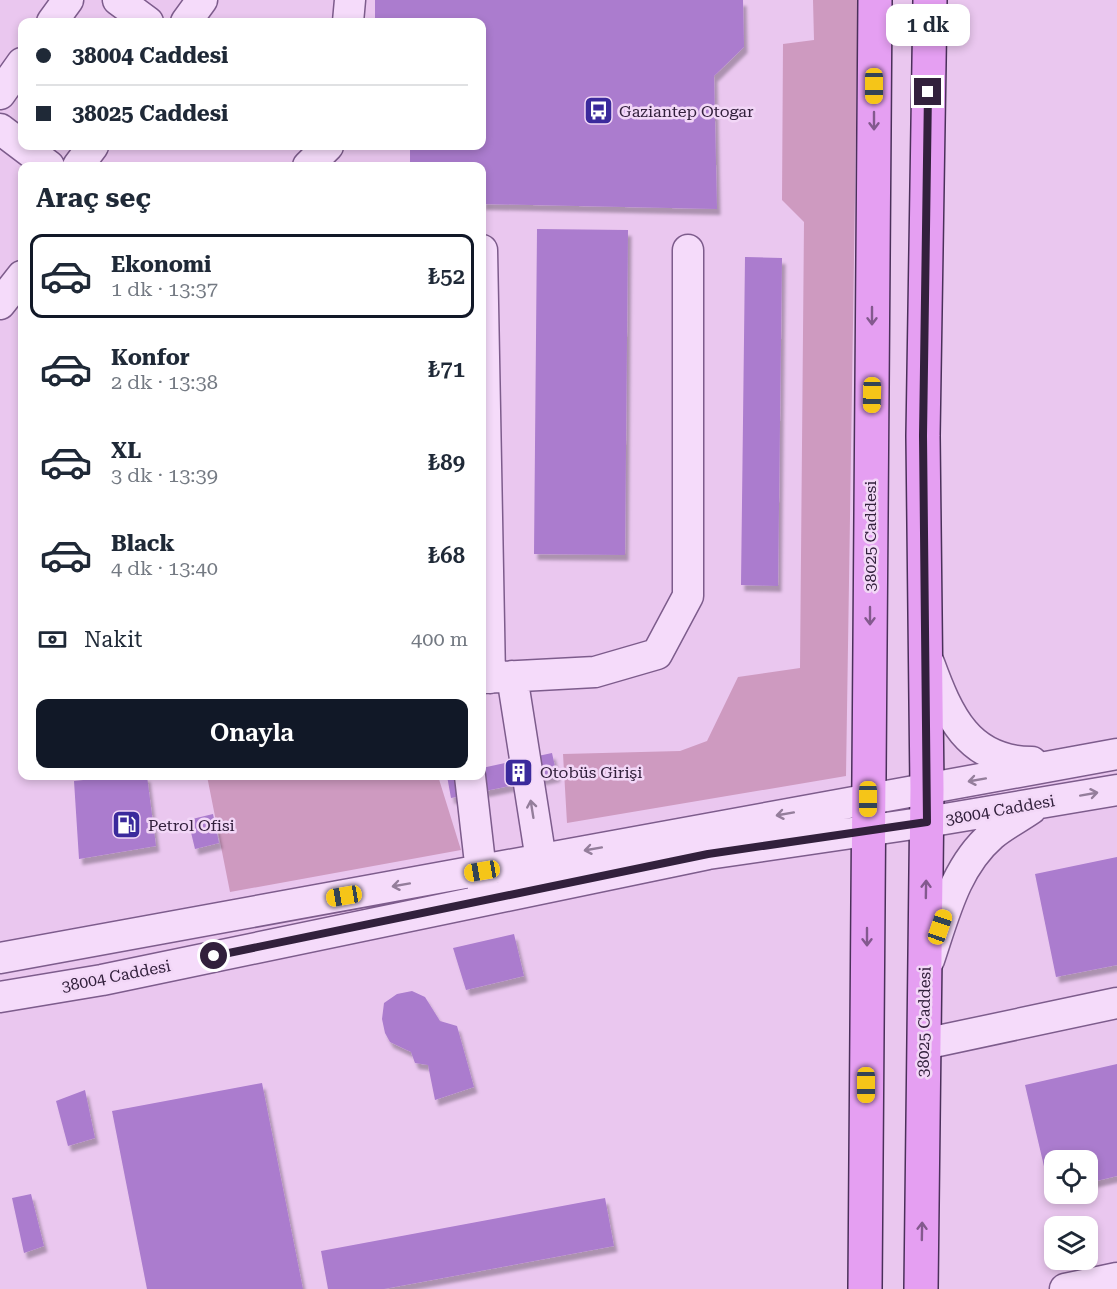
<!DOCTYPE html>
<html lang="tr">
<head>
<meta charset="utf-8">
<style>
  body { margin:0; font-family:"Roboto Serif",serif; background:#f2f2f3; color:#1f2937; height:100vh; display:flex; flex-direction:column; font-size:22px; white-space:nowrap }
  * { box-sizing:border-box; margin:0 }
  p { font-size:20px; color:#747a83 }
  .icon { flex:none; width:33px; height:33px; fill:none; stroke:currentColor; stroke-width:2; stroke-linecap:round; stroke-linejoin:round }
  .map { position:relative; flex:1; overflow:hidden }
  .details { position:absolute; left:18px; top:162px; width:468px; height:618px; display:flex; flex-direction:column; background:#fff; border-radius:12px; box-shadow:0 3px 9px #0003 }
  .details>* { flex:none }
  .hud { position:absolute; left:18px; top:18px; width:468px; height:132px; border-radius:12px; box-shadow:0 3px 9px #0003; display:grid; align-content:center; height:132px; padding:0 18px; background:#fff }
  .tools { position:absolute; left:1044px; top:1150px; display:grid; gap:12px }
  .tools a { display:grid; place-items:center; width:54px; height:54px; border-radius:12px; background:#fff; box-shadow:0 3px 9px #0003; font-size:30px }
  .end { position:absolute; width:27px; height:27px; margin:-14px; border:8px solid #32203c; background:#fff; box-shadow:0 0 0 3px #fff }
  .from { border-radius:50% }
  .bubble { position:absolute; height:42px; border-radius:12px; background:#fff; box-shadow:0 3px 9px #0003; font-size:20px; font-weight:600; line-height:42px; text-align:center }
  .car { position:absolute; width:18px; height:36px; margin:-18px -9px; border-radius:8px; box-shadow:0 0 4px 2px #0007; background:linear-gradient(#f5c518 24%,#345 0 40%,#f5c518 0 76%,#345 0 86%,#f5c518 0) }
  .hud b { display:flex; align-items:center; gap:21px; height:57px; font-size:22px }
  .hud b+b { border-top:2px solid #e0e1e3 }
  .hud i { width:15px; height:15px; background:#1f2937 }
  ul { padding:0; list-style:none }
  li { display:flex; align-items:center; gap:18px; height:84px; margin:0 12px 9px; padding:0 6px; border:3px solid transparent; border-radius:12px }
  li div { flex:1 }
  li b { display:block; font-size:22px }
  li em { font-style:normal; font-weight:600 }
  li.selected { border-color:#111827 }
  li>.icon { width:54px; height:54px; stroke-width:1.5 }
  h2 { padding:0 18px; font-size:27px; line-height:72px }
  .pay { display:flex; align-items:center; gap:15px; height:66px; padding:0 18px; font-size:22px }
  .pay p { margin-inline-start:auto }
  .primary-button { display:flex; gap:12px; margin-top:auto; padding:12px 18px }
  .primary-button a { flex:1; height:69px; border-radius:12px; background:#111827; color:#fff; font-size:24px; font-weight:600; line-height:69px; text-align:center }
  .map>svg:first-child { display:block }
  .green { fill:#ce9ac0 }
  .building { fill:#ab7cce; filter:url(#shadow) }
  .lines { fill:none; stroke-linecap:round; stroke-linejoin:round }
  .minor-casing { stroke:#7d5c8c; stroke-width:33 }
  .major-casing { stroke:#4a305a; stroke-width:36 }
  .minor { stroke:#f5dbfa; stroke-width:30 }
  .major { stroke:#e59ff2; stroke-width:33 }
  .oneway { stroke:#83598e }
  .oneway2 { stroke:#947e9b }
  .route { stroke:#32203c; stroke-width:8 }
  .labels { text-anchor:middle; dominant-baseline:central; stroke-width:5; stroke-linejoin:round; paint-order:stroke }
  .poi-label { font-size:16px; fill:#32203c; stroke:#f2d7f7; text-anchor:start }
  .street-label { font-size:16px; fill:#32203c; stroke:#f2d7f7 }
</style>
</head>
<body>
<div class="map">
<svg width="1117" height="1289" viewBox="0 0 1117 1289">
  <defs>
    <filter id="shadow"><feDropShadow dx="3.5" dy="6" stdDeviation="1.5" flood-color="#0004"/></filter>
  </defs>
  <rect width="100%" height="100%" fill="#eac7ef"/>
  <path class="green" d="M813,0H858L846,776L567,823L563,754L680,751L707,741L738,677L800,668L804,222L782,200L783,44L814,40Z
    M207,776H438L461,850L230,892Z"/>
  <path class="building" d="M375,0H743L744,47L714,76L717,209L482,204V166H410V146H482V22H375Z
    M537,229L628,230L625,555L534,554Z
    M745,257L782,258L778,586L741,585Z
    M552,753L557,776L451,798L447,776H482V768Z
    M120,776H147L156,846L79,859L74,781Z
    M213,814L219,843L195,849L188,820Z
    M1117,857V965L1056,977L1035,874Z
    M514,934L524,976L466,990L453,948Z
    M412,991L425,997L440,1021L457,1026L474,1087L435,1100L428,1065L415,1063L411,1052L390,1042L385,1033L382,1019L384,1003L397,994Z
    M1117,1064V1176L1088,1183V1161H1054V1191L1050,1192L1025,1085Z
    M262,1083L303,1289H147L112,1111Z
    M85,1090L95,1138L68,1146L56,1101Z
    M31,1194L44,1246L24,1253L12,1198Z
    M605,1198L614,1246L384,1289H328L321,1251Z"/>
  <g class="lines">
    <defs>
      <path id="minor" d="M118,0L148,22
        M52,22L68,0
        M186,22L202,0
        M348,22L350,0
        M0,94L22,63
        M0,129L49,166
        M78,166L93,146
        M308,166L328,146
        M482,250L490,678
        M0,304L22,276
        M929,663C948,715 968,762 1032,762
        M512,676L544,879
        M482,678L595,672L657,654L688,596V250
        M470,776L483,889
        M0,958L1117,754
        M929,960C944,916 955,867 992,835C1004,825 1018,818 1031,809
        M0,997L102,980L708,854L927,822L1117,790
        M924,1044L1117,1003
        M1065,1289L1117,1278"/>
      <path id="major" d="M865,1289L875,0
        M921,1289L927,789L923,436L930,0"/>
    </defs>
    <use href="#minor" class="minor-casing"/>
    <use href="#major" class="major-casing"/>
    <use href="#minor" class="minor"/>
    <use href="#major" class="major"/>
  </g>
  <defs><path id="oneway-shaft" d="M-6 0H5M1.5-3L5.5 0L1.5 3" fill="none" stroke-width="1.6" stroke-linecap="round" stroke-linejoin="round" transform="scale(1.5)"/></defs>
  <g class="oneway">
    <use href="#oneway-shaft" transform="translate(874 121) rotate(90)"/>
    <use href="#oneway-shaft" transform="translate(872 316) rotate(90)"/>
    <use href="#oneway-shaft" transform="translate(870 616) rotate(90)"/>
    <use href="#oneway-shaft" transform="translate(926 889) rotate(-89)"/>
    <use href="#oneway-shaft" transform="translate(867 937) rotate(90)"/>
    <use href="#oneway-shaft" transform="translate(922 1231) rotate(-89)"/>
  </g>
  <g class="oneway2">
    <use href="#oneway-shaft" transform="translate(977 780) rotate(170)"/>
    <use href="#oneway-shaft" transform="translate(1089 794) rotate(-10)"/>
    <use href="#oneway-shaft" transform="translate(532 809) rotate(-99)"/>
    <use href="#oneway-shaft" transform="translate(785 814) rotate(170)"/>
    <use href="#oneway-shaft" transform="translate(593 849) rotate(170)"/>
    <use href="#oneway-shaft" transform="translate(401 885) rotate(170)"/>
  </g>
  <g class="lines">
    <path class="route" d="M214,956L708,854L927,822L923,436L928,92"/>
  </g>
  <defs>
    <symbol id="bus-square" viewBox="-11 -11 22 22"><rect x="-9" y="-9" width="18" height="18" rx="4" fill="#3b2a9c" stroke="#f2d7f7"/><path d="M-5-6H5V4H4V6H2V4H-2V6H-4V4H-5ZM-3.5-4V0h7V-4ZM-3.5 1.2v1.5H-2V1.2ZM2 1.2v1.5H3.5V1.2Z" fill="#fff"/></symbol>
    <symbol id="building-square" viewBox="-11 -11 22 22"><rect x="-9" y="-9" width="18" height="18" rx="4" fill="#3b2a9c" stroke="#f2d7f7"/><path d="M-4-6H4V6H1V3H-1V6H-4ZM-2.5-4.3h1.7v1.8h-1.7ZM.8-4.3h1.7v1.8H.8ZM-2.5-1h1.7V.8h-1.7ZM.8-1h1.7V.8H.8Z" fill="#fff"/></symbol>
    <symbol id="fuel-square" viewBox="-11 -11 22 22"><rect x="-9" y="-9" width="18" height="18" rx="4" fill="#3b2a9c" stroke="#f2d7f7"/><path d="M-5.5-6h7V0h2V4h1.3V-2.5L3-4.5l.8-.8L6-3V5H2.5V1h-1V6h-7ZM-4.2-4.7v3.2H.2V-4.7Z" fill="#fff"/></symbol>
  </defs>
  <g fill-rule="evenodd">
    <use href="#bus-square" x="582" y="94" width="33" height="33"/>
    <use href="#building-square" x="502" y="756" width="33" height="33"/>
    <use href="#fuel-square" x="110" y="808" width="33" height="33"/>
  </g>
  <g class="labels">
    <g class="poi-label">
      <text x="619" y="111">Gaziantep Otogar</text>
      <text x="540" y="772">Otobüs Girişi</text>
      <text x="148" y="825">Petrol Ofisi</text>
    </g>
    <g class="street-label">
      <text transform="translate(870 536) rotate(-90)">38025 Caddesi</text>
      <text transform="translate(1000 810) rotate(-10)">38004 Caddesi</text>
      <text transform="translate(116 976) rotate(-11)">38004 Caddesi</text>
      <text transform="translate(924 1022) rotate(-89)">38025 Caddesi</text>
    </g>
  </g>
</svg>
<div class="tools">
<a><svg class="icon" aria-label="locate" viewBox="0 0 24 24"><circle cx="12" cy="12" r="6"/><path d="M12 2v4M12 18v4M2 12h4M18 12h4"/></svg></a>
<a><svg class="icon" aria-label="layers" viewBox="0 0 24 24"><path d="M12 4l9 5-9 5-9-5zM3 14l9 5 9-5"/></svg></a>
</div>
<i class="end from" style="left:214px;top:956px"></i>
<i class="end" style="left:928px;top:92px"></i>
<div class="bubble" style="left:886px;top:4px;width:84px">1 dk</div>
<i class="car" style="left:874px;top:86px;rotate:180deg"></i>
<i class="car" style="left:872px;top:395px;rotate:181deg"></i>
<i class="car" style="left:868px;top:799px;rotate:180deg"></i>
<i class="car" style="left:482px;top:871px;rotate:260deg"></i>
<i class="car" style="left:344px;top:896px;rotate:260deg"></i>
<i class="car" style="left:940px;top:927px;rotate:19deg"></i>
<i class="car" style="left:866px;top:1085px;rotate:180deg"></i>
<div class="hud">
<b><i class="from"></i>38004 Caddesi</b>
<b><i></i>38025 Caddesi</b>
</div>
<section class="details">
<h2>Araç seç</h2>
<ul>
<li class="selected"><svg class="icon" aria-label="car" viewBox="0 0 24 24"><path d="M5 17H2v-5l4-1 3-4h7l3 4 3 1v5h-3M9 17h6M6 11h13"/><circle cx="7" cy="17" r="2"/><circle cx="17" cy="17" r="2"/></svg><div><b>Ekonomi</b><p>1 dk · 13:37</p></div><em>₺52</em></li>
<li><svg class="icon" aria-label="car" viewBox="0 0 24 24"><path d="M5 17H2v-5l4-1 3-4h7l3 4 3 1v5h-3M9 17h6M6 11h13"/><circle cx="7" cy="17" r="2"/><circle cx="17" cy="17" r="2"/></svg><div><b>Konfor</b><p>2 dk · 13:38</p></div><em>₺71</em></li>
<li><svg class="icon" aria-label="car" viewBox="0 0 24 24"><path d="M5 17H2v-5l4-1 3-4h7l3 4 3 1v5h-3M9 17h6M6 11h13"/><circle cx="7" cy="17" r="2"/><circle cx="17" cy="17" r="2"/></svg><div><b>XL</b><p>3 dk · 13:39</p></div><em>₺89</em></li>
<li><svg class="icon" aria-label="car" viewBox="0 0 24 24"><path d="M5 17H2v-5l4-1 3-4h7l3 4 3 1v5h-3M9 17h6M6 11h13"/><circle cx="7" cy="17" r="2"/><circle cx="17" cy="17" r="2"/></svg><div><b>Black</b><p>4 dk · 13:40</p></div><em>₺68</em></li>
</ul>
<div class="pay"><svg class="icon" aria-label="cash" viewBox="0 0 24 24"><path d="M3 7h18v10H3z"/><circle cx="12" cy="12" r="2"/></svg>Nakit<p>400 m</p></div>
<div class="primary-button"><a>Onayla</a></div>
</section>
</div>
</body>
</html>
